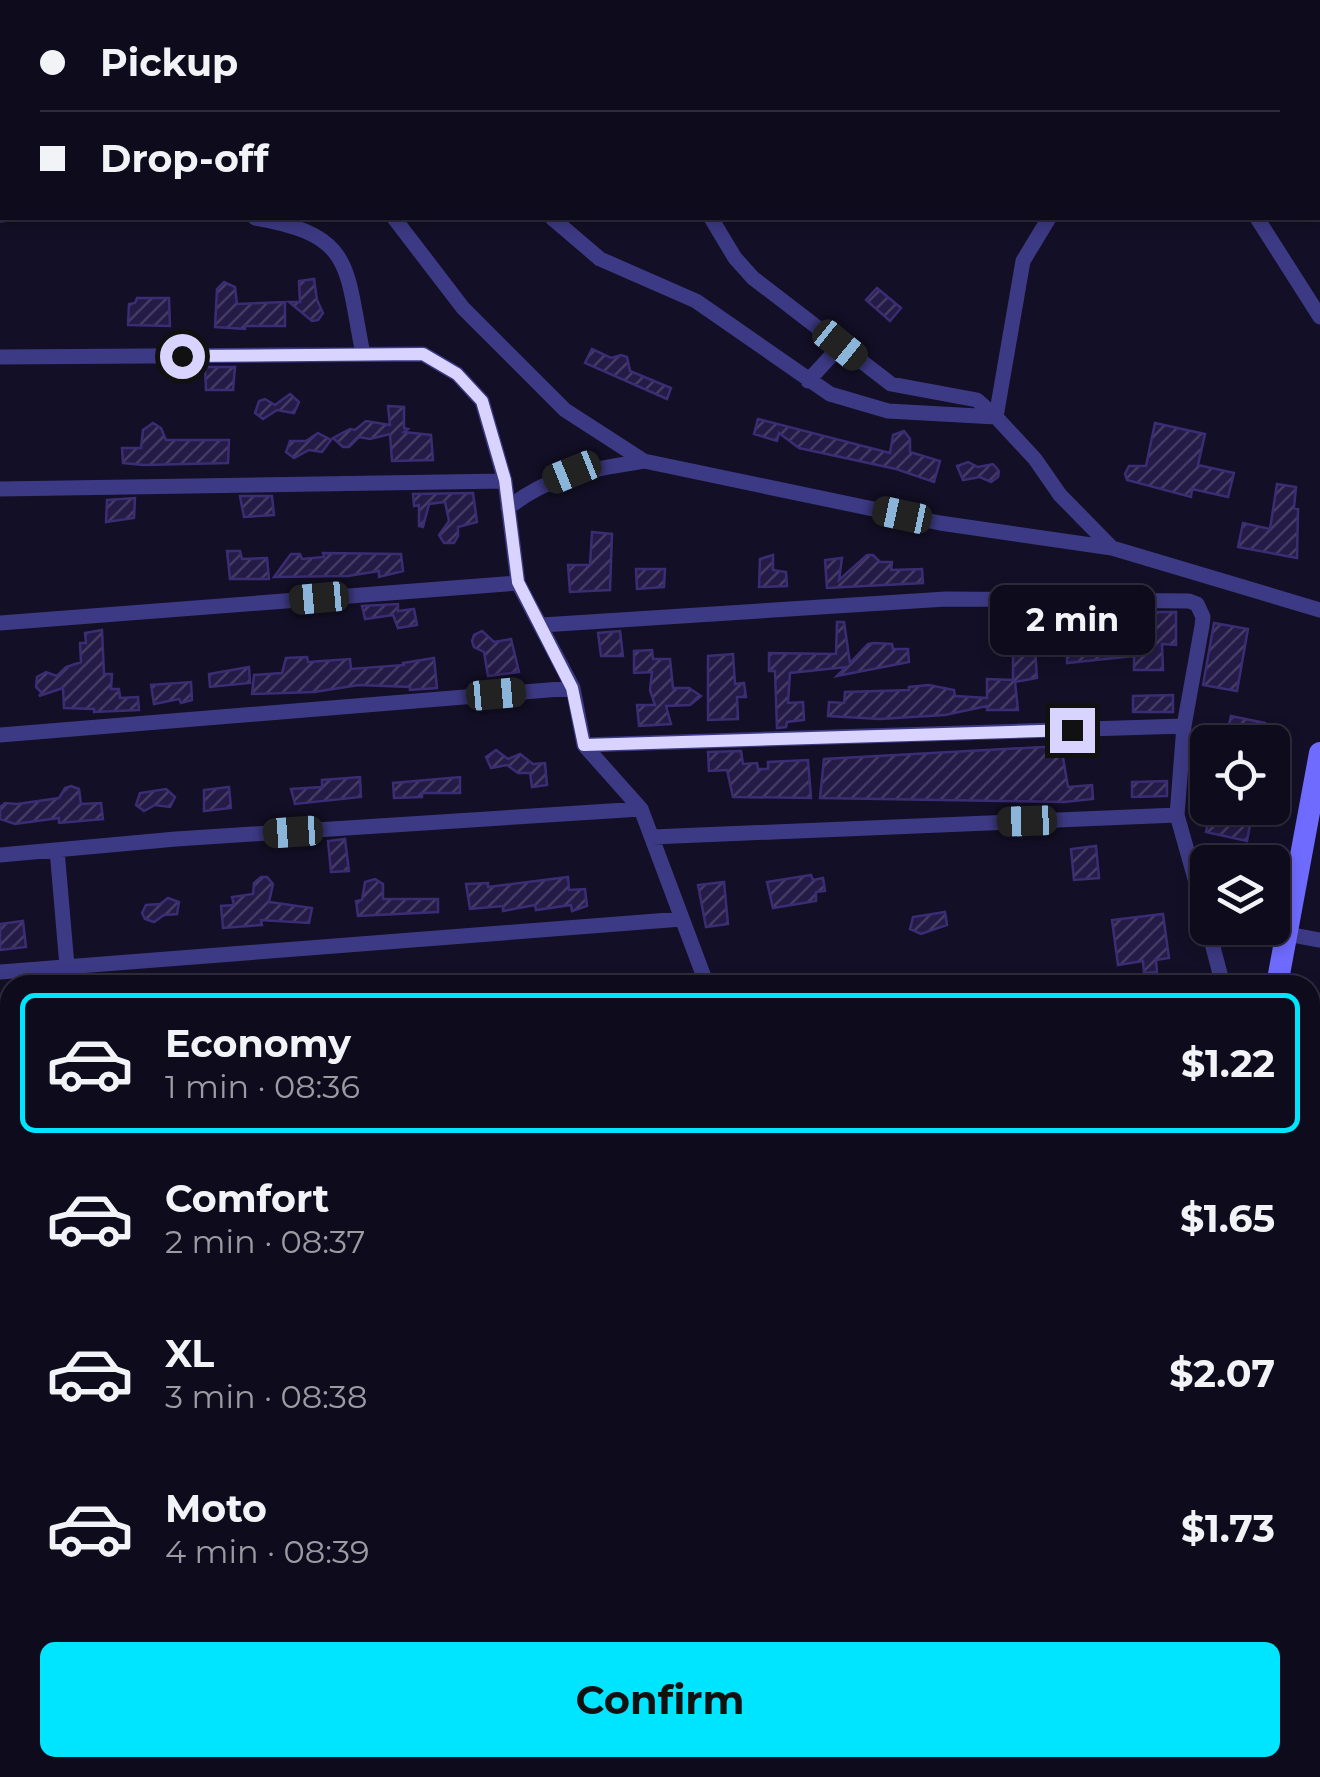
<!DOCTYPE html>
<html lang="en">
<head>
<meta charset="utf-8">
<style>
  body { margin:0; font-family:Montserrat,sans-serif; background:#171425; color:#f1f3f6; height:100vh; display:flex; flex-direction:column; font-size:38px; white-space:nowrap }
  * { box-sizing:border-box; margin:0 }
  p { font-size:32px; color:#9b9ba3 }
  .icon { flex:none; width:55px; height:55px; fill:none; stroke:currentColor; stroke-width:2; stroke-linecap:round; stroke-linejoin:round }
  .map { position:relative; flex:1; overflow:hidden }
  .details { position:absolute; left:0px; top:975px; width:1320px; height:802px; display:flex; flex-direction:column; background:#0e0b1c; border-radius:30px 30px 0 0; box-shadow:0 5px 15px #0003,0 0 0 2px #2e2b3b }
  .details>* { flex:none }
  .top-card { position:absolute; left:0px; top:0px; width:1320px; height:220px; box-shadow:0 5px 15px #0003,0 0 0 2px #2e2b3b; display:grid; align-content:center; height:220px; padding:0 40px; background:#0e0b1c }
  .tools { position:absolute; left:1190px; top:725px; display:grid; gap:20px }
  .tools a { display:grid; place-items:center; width:100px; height:100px; border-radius:15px; background:#0e0b1c; box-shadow:0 5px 15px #0003,0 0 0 2px #2e2b3b; font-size:50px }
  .end { position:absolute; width:45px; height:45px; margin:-22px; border:12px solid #d9d4ff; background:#111; box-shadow:0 0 0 5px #111 }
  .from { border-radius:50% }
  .bubble { position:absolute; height:70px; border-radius:15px; background:#0e0b1c; box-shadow:0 5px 15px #0003,0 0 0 2px #2e2b3b; font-size:32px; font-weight:700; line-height:70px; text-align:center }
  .car { position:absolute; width:30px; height:60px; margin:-30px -15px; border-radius:12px; box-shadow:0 0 8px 2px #0007; background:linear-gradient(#222 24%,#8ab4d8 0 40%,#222 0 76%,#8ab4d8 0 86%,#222 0) }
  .top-card b { display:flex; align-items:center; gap:35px; height:95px; font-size:38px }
  .top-card b+b { border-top:2px solid #2e2b3b }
  .top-card i { width:25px; height:25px; background:#f1f3f6 }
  ul { padding:18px 0 0; list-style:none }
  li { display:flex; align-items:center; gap:30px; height:140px; margin:0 20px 15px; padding:0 20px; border:5px solid transparent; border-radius:15px }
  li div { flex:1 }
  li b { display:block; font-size:38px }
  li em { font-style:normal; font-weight:700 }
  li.current { border-color:#00e5ff }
  li>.icon { width:90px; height:90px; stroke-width:1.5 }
  .action { display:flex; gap:20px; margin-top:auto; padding:20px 40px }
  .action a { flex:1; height:115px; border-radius:15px; background:#00e5ff; color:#111; font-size:40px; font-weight:700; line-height:115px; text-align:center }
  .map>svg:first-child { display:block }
  .building { fill:url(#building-hatch); stroke:#3b2d73; stroke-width:2.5 }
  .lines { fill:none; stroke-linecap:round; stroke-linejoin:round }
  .street { stroke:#3d3a85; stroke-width:15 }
  .secondary { stroke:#6f6bff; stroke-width:22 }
  .route { stroke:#d9d4ff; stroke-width:12 }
</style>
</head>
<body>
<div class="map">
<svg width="1320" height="1777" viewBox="0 0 1320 1777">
  <defs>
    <pattern id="building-hatch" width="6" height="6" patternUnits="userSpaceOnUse" patternTransform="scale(2.5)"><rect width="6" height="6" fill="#241b47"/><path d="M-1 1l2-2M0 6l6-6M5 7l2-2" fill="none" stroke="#433b63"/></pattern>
  </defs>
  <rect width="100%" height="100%" fill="#130f26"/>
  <path class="building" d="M314,279L317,300L323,313L318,320L312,321L289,302H300L299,281Z
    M224,282L235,287L237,304L285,302V326H245V329L215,327L217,289Z
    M877,288L901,308L890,321L866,300Z
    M137,298H169L170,326L128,325L129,304L135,303Z
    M592,349L611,358L621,355L627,357L630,371L671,388L667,399L585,363Z
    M205,367H235L233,390H206Z
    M290,394L299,402L294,413L277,410L263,419L255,413L259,401L265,399L275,405Z
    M388,406L404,407V428L408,429L404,432L431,435L433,460L392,461L390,434L370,439L359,437L349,447H343L333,438L350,429L355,430L366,421L390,425Z
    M758,419L890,453L893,435L904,431L910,439V452L940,461L934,482L896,469L799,448L779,433L777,441L754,434Z
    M153,423L161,428L166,440H229L228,463L144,465L123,463L122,448H141L143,430Z
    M1155,423L1205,434L1198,465L1234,473L1228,497L1192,489L1191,497L1127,480L1125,474L1129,466H1146Z
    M318,433L331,440L322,452L309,450L294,458L286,452L290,441H306Z
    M968,462L978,467L993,464L999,471L998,477L991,482L980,477L963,480L957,466Z
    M1277,484L1296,487L1294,508L1298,509L1297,558L1238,547L1243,523L1270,529Z
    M473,493L477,522L458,527V536L454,543H444L439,535L449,521L445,502L429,504L423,527L419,526V505L414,506L413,494Z
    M240,496H272L274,515L244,517Z
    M135,498L134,518L106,522L107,500Z
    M592,532L612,534L610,590L570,592L568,565H590Z
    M227,551H240L242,559L267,558L269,579H230Z
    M323,553L401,554L403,571L379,577V571L348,576L274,577L291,554H300L302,559L324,557Z
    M773,555V570L786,572L787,586L759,587L760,559Z
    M867,555H873L880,562H892L891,570L922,569L923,583L827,588L825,560L842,558L839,580Z
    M636,569H665L664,587L637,589Z
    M398,604V611L414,609L417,625L398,628L393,615L365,619L362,606Z
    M1149,612H1176V645L1162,644L1163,670H1134V656L1067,663V655L1055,656L1035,649L1037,678L1015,682L1018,710H987V706L945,715L880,719L828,716L829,702L844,703L845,692L909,690V687L929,685L954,690L955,696L987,698V679L1013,680V647L1022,648L1026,615H1032L1033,627L1046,638L1060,637L1075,646L1077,634L1096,629V637L1108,636L1109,643L1130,634L1149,638Z
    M837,622H844L850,663L868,644L874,643L892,644L893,649H908L909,662L837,676L846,667L790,673L788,703L803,702L804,720L787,722L786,727L777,728L775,671H769V653L836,654Z
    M1214,623L1248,629L1237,691L1203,685Z
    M102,630L104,674H112L111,689H119L120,698L138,697L139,710L94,712V709L64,708L63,688L39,696L42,693L36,687L37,677L46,672L57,676L66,667L81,662L80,643H86L85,633Z
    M482,631L494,642L511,639L519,672L488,676L484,652L474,647L472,641L474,635Z
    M620,631L623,656H601L598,633Z
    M652,650L653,659H670L673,688H689L701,696L690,705L666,706L671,724L639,726L637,705H655L650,690L652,672L634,673V651Z
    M733,654L735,684L744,683L746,697H737L738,719L708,720V656Z
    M307,657L308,662L350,659L351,669L404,665L403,663L434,658L437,688L410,690V687L359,685L314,692L252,694L254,675L282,673L286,658Z
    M249,667L250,683L210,687L209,674Z
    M191,682L192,700L181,703L179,699L154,704L151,685Z
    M1173,695V712H1133V696Z
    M1231,716L1265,723L1261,742H1225Z
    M1061,746L1068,787L1092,785L1093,799L1064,802L820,798L824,759Z
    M496,750L508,759L520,754L533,764L545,763L547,785L532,787L530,773H518L507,765L491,768L486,757Z
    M741,751L743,764L757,763L758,769H768V762L808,760L811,798L733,797L727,770L709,771L708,752Z
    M360,777L361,797L295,804L291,789L322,787V780Z
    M460,777V793H422V797L394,798L393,783Z
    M1167,781V796L1132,797V782Z
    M71,786L79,789L81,804L101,803L103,819L59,823V818L15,824L0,819V807L5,803L17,804L59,798L65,788Z
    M229,787L231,808L204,811V790Z
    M166,789L175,797L170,807L155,805L144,811L136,805L140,793Z
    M1211,808H1268L1265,822L1251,820L1247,841L1206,832Z
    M345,839L349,871L331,872L328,841Z
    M1096,846L1099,878L1074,880L1071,849Z
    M811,875L813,880L823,878L825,891L816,892V901L773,908L767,882Z
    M261,877H267L273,884L269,902L312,908L309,923L261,920L262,925L223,928L221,906L234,905L232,897L253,894L254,883Z
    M568,877L569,890L585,889L587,906L572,911L571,905L536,910L535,905L503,911V906L470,909L466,884L488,883V887Z
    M375,879L383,884V899H438V912L358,916L356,901L362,900L365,882Z
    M724,882L728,924L706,927L698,885Z
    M168,898L179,902L177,914L164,915L154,922L145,919L142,913L146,905L160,904Z
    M945,912L947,925L921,934L910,929L913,917Z
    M1163,914L1169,958L1156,960L1157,972L1144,973L1143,961L1118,965L1112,920Z
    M23,921L26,947L0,950V924Z"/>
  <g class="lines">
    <path class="street" d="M170,0L172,2
      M232,0L234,2
      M365,0L368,2
      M448,0L451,2
      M821,0L825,2
      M974,0L978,2
      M1274,0L1276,2
      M1259,2L1260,0
      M0,37H2
      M1318,138L1320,161
      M0,215H2
      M255,218C355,235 345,266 363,354
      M394,218L463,308L565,410L644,461L940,523L1112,548L1320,610
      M552,218L600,259L696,301L830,394L888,411L996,417
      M711,218L735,258L753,278L891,384L977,400L996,417
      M1049,218L1023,261L996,417L1035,459L1060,495L1112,548
      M1257,218L1320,317
      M0,357L423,354L457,374L482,401L505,481L518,583L573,688L584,745L641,809L707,985
      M808,381L841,345
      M0,489L505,481
      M508,508C552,473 591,470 644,461
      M0,623L518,583
      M542,625L946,599L1189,601L1197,604L1203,617L1202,626L1184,726L1177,815L1208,925
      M0,735L573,688
      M584,745L1184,726
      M652,837L1177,815
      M57,850L67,966
      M0,855L176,839L641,809
      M1208,928L1223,985
      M1287,934L1320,940
      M0,972L682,919
      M1195,985L1223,982
      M1310,1040L1320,1041
      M0,1112L10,1111
      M0,1244L10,1243
      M1310,1323L1320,1324
      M0,1386L10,1384
      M0,1518L10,1516
      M1310,1675L1320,1677
      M0,1754L10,1751
      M1011,1768V1777
      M73,1777L88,1768
      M276,1777L292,1768
      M561,1777L571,1768
      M723,1777L724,1768
      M843,1777L844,1768"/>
    <path class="secondary" d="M1277,985L1320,753
      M1132,1777L1134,1768"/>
  </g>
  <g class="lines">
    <path class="route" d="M182,356L423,354L457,374L482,401L505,480L518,582L572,688L584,745L1072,730"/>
  </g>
</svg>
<div class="tools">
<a><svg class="icon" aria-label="locate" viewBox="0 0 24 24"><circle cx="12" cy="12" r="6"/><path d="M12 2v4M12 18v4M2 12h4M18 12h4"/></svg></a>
<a><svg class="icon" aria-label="layers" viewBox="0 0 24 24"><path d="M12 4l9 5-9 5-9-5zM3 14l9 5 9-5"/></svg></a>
</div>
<i class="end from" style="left:182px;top:356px"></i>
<i class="end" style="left:1072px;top:730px"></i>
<div class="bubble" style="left:990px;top:585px;width:165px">2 min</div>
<i class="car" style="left:840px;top:345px;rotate:129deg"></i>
<i class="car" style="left:572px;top:472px;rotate:248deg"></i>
<i class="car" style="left:902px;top:515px;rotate:282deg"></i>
<i class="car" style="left:319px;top:598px;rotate:265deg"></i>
<i class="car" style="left:496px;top:694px;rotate:85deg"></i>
<i class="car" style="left:1027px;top:821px;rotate:268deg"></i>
<i class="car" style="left:293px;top:832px;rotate:266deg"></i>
<div class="top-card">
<b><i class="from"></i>Pickup</b>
<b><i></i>Drop-off</b>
</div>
<section class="details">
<ul>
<li class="current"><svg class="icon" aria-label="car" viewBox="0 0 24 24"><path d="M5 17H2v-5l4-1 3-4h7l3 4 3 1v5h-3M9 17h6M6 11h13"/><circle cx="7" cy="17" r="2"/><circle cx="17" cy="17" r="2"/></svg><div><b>Economy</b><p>1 min · 08:36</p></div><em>$1.22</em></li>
<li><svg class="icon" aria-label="car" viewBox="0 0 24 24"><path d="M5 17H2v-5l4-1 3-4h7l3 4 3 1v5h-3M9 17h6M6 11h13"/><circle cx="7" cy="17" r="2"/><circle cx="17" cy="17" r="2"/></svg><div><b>Comfort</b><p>2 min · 08:37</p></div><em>$1.65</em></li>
<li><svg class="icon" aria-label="car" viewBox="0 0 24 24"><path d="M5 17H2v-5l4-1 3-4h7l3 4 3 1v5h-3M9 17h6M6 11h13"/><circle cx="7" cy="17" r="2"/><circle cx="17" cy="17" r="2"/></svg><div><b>XL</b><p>3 min · 08:38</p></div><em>$2.07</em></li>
<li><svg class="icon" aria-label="car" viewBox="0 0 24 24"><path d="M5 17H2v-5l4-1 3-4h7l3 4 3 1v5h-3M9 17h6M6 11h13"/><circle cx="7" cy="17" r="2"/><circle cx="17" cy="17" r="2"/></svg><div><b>Moto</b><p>4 min · 08:39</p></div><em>$1.73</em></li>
</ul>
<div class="action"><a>Confirm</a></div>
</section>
</div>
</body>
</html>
